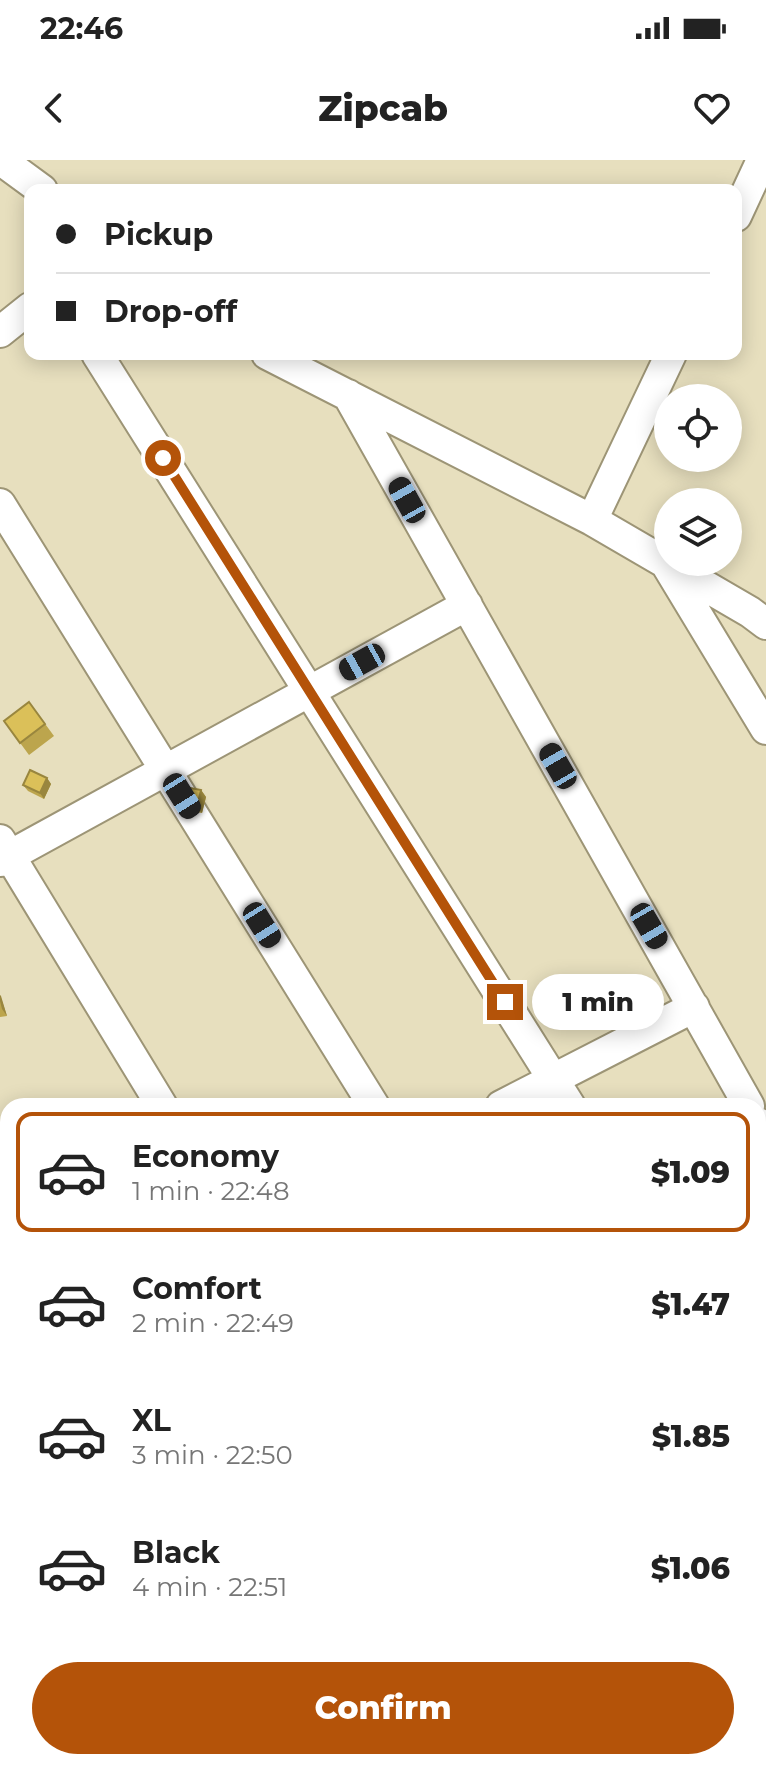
<!DOCTYPE html>
<html lang="en">
<head>
<meta charset="utf-8">
<style>
  body { margin:0; font-family:Montserrat,sans-serif; background:#f6f6f6; color:#222; height:100vh; display:flex; flex-direction:column; font-size:30px; white-space:nowrap }
  * { box-sizing:border-box; margin:0 }
  p { font-size:26px; color:#767676 }
  .icon { flex:none; width:44px; height:44px; fill:none; stroke:currentColor; stroke-width:2; stroke-linecap:round; stroke-linejoin:round }
  .map { position:relative; flex:1; overflow:hidden }
  .drawer { position:absolute; left:0px; top:938px; width:766px; height:672px; display:flex; flex-direction:column; background:#fff; border-radius:24px 24px 0 0; box-shadow:0 4px 20px #0003 }
  .drawer>* { flex:none }
  .guide { position:absolute; left:24px; top:24px; width:718px; height:176px; border-radius:16px; box-shadow:0 4px 20px #0003; display:grid; align-content:center; height:176px; padding:0 32px; background:#fff }
  .buttons { position:absolute; left:654px; top:224px; display:grid; gap:16px }
  .buttons a { display:grid; place-items:center; width:88px; height:88px; border-radius:50%; background:#fff; box-shadow:0 4px 20px #0003; font-size:40px }
  .end { position:absolute; width:36px; height:36px; margin:-18px; border:10px solid #b45309; background:#fff; box-shadow:0 0 0 4px #fff }
  .from { border-radius:50% }
  .bubble { position:absolute; height:56px; border-radius:28px; background:#fff; box-shadow:0 4px 20px #0003; font-size:26px; font-weight:800; line-height:56px; text-align:center }
  .car { position:absolute; width:24px; height:48px; margin:-24px -12px; border-radius:10px; box-shadow:0 0 6px 2px #0007; background:linear-gradient(#222 24%,#8ab4d8 0 40%,#222 0 76%,#8ab4d8 0 86%,#222 0) }
  .guide b { display:flex; align-items:center; gap:28px; height:76px; font-size:30px }
  .guide b+b { border-top:2px solid #e0e0e0 }
  .guide i { width:20px; height:20px; background:#222 }
  ul { padding:14px 0 0; list-style:none }
  li { display:flex; align-items:center; gap:24px; height:120px; margin:0 16px 12px; padding:0 16px; border:4px solid transparent; border-radius:16px }
  li div { flex:1 }
  li b { display:block; font-size:30px }
  li em { font-style:normal; font-weight:800 }
  li.selected { border-color:#b45309 }
  li>.icon { width:72px; height:72px; stroke-width:1.5 }
  .action { display:flex; gap:16px; margin-top:auto; padding:16px 32px }
  .action a { flex:1; height:92px; border-radius:48px; background:#b45309; color:#fff; font-size:32px; font-weight:800; line-height:92px; text-align:center }
  .status { display:flex; justify-content:space-between; align-items:center; height:56px; padding:0 40px; background:#fff; direction:ltr }
  .status svg { height:22px; fill:currentColor }
  header { display:flex; justify-content:space-between; align-items:center; height:104px; padding:0 32px; background:#fff; font-size:36px; font-weight:800 }
  .map>svg:first-child { display:block }
  .lines { fill:none; stroke-linecap:round; stroke-linejoin:round }
  .minor-casing { stroke:#9d9576; stroke-width:34 }
  .minor { stroke:#fff; stroke-width:30 }
  .wall { fill:#bca54d }
  .shaded-wall { fill:#99863e }
  .building { fill:#dbc059; stroke:#99863e; stroke-width:2 }
  .route { stroke:#b45309; stroke-width:10 }
</style>
</head>
<body>
<div class="status"><b>22:46</b><svg viewBox="0 0 49 12"><path d="M0 12V9h3v3zM5 12V6h3v6zM10 12V3h3v9zM15 12V0h3v12zM26 1h20v11H26zM47 4h2v5h-2z"/></svg></div>
<header><svg class="icon" aria-label="back" viewBox="0 0 24 24"><path d="M15 5l-7 7 7 7"/></svg>Zipcab<svg class="icon" aria-label="heart" viewBox="0 0 24 24"><path d="M12 20l-8-8c-3-5 5-10 8-4 3-6 11-1 8 4z"/></svg></header>
<div class="map">
<svg width="766" height="1610" viewBox="0 0 766 1610">
  <rect width="100%" height="100%" fill="#e7dfbe"/>
  <g class="lines">
    <defs>
      <path id="minor" d="M1,0L42,30
        M736,56L762,0
        M0,172L30,148
        M97,194L570,946
        M267,194L592,360L750,452L766,464
        M348,235L749,946
        M0,344L374,946
        M592,360L671,194
        M668,407L766,569
        M0,680L162,946
        M0,701L467,445
        M501,946L694,847
        M758,963L766,978
        M0,980L8,994
        M0,1210L8,1205
        M0,1242L8,1256
        M758,1245L766,1258
        M0,1431L8,1429
        M0,1517L8,1532
        M46,1602L50,1610
        M214,1602L219,1610
        M381,1602L386,1610
        M560,1602L566,1610
        M736,1602L740,1610"/>
    </defs>
    <use href="#minor" class="minor-casing"/>
    <use href="#minor" class="minor"/>
  </g>
  <path class="wall" d="M29,542L54,576L29,595L4,561Z
    M47,618L51,624L44,639L28,631L23,625Z
    M201,630L206,637L202,653L185,650L181,644Z
    M0,835L7,856L0,857Z
    M766,1184V1220L764,1221L758,1214Z"/>
  <path class="shaded-wall" d="M47,618L51,624L44,639L40,633Z
    M201,630L206,637L202,653L197,647Z
    M0,835L1,836L7,856L2,849L0,841Z"/>
  <path class="building" d="M29,542L45,564L20,583L4,561Z
    M30,610L47,618L40,633L23,625Z
    M185,627L201,630L197,647L181,644Z
    M766,1184V1210L760,1215L758,1213V1191Z
    M765,1410L766,1412V1442L758,1432V1415Z"/>
  <g class="lines">
    <path class="route" d="M163,298L505,842"/>
  </g>
</svg>
<div class="buttons">
<a><svg class="icon" aria-label="locate" viewBox="0 0 24 24"><circle cx="12" cy="12" r="6"/><path d="M12 2v4M12 18v4M2 12h4M18 12h4"/></svg></a>
<a><svg class="icon" aria-label="layers" viewBox="0 0 24 24"><path d="M12 4l9 5-9 5-9-5zM3 14l9 5 9-5"/></svg></a>
</div>
<i class="end from" style="left:163px;top:298px"></i>
<i class="end" style="left:505px;top:842px"></i>
<div class="bubble" style="left:532px;top:814px;width:132px">1 min</div>
<i class="car" style="left:407px;top:340px;rotate:331deg"></i>
<i class="car" style="left:362px;top:502px;rotate:241deg"></i>
<i class="car" style="left:558px;top:606px;rotate:330deg"></i>
<i class="car" style="left:182px;top:636px;rotate:148deg"></i>
<i class="car" style="left:262px;top:765px;rotate:148deg"></i>
<i class="car" style="left:649px;top:766px;rotate:150deg"></i>
<div class="guide">
<b><i class="from"></i>Pickup</b>
<b><i></i>Drop-off</b>
</div>
<section class="drawer">
<ul>
<li class="selected"><svg class="icon" aria-label="car" viewBox="0 0 24 24"><path d="M5 17H2v-5l4-1 3-4h7l3 4 3 1v5h-3M9 17h6M6 11h13"/><circle cx="7" cy="17" r="2"/><circle cx="17" cy="17" r="2"/></svg><div><b>Economy</b><p>1 min · 22:48</p></div><em>$1.09</em></li>
<li><svg class="icon" aria-label="car" viewBox="0 0 24 24"><path d="M5 17H2v-5l4-1 3-4h7l3 4 3 1v5h-3M9 17h6M6 11h13"/><circle cx="7" cy="17" r="2"/><circle cx="17" cy="17" r="2"/></svg><div><b>Comfort</b><p>2 min · 22:49</p></div><em>$1.47</em></li>
<li><svg class="icon" aria-label="car" viewBox="0 0 24 24"><path d="M5 17H2v-5l4-1 3-4h7l3 4 3 1v5h-3M9 17h6M6 11h13"/><circle cx="7" cy="17" r="2"/><circle cx="17" cy="17" r="2"/></svg><div><b>XL</b><p>3 min · 22:50</p></div><em>$1.85</em></li>
<li><svg class="icon" aria-label="car" viewBox="0 0 24 24"><path d="M5 17H2v-5l4-1 3-4h7l3 4 3 1v5h-3M9 17h6M6 11h13"/><circle cx="7" cy="17" r="2"/><circle cx="17" cy="17" r="2"/></svg><div><b>Black</b><p>4 min · 22:51</p></div><em>$1.06</em></li>
</ul>
<div class="action"><a>Confirm</a></div>
</section>
</div>
</body>
</html>
